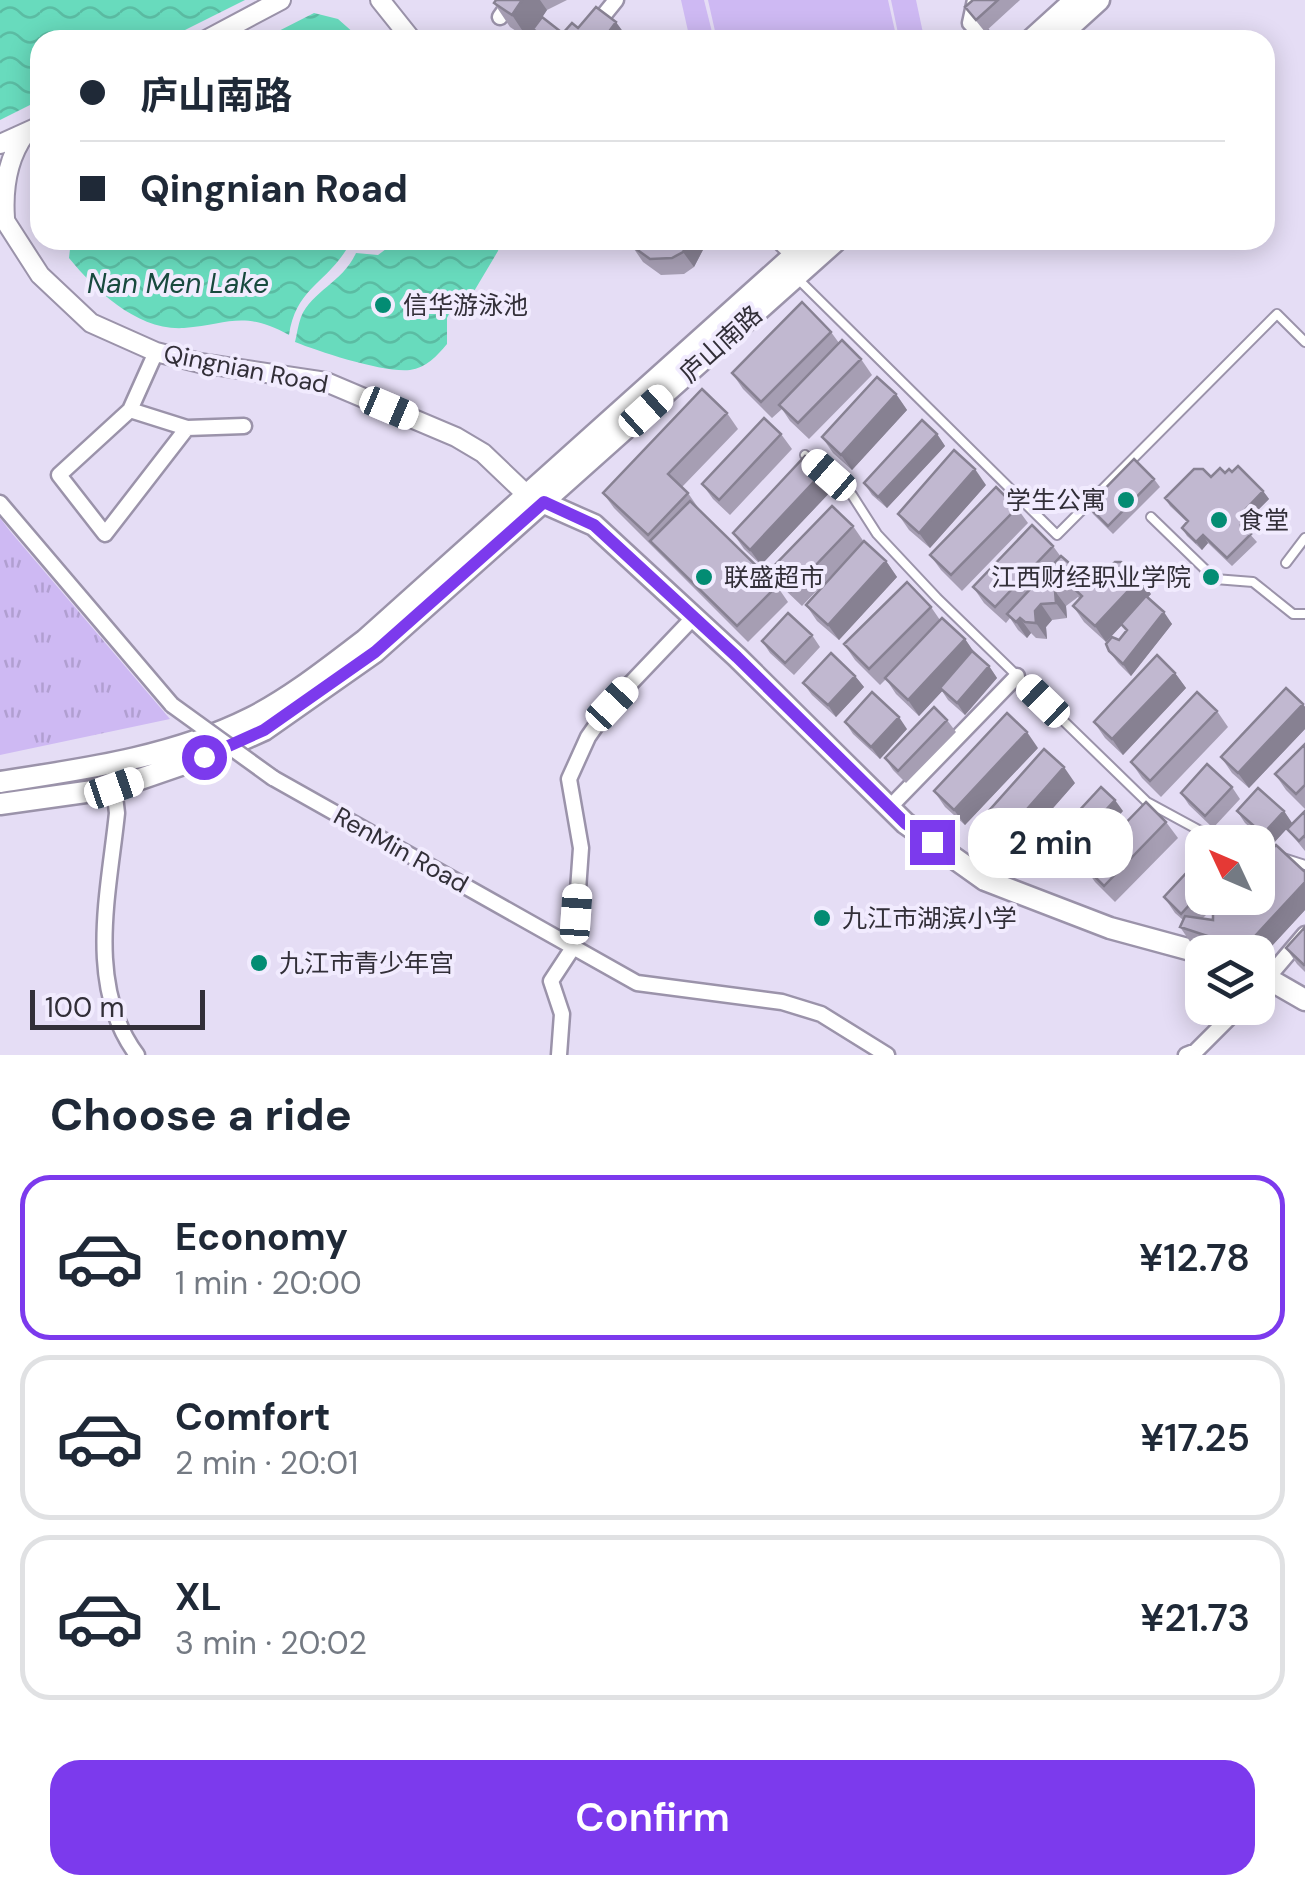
<!DOCTYPE html>
<html lang="en">
<head>
<meta charset="utf-8">
<style>
  body { margin:0; font-family:"DM Sans","Noto Sans SC",sans-serif; background:#f6f6f7; color:#1f2937; height:100vh; display:flex; flex-direction:column; font-size:38px; white-space:nowrap }
  * { box-sizing:border-box; margin:0 }
  p { font-size:32px; color:#747a83 }
  .icon { flex:none; width:55px; height:55px; fill:none; stroke:currentColor; stroke-width:2; stroke-linecap:round; stroke-linejoin:round }
  .map { position:relative; height:1055px; overflow:hidden }
  .drawer { display:flex; flex-direction:column; background:#fff; flex:1 }
  .drawer>* { flex:none }
  .top-card { position:absolute; left:30px; top:30px; width:1245px; height:220px; border-radius:30px; box-shadow:0 5px 25px #0003; display:grid; align-content:center; height:220px; padding:0 50px; background:#fff }
  .needle { width:65px; rotate:314deg }
  .controls { position:absolute; left:1185px; top:825px; display:grid; gap:20px }
  .controls a { display:grid; place-items:center; width:90px; height:90px; border-radius:20px; background:#fff; box-shadow:0 5px 25px #0003; font-size:50px }
  .scale { position:absolute; left:30px; bottom:25px; width:175px; box-sizing:border-box; padding-left:10px; border:5px solid #322f38; border-top:0; font-size:28px; line-height:35px; white-space:nowrap; color:#322f38; -webkit-text-stroke:8px #f1ebfe; paint-order:stroke }
  .end { position:absolute; width:45px; height:45px; margin:-22px; border:12px solid #7c3aed; background:#fff; box-shadow:0 0 0 5px #fff }
  .from { border-radius:50% }
  .bubble { position:absolute; height:70px; border-radius:30px; background:#fff; box-shadow:0 5px 25px #0003; font-size:32px; font-weight:600; line-height:70px; text-align:center }
  .car { position:absolute; width:30px; height:60px; margin:-30px -15px; border-radius:12px; box-shadow:0 0 8px 2px #0007; background:linear-gradient(#fff 24%,#345 0 40%,#fff 0 76%,#345 0 86%,#fff 0) }
  .top-card b { display:flex; align-items:center; gap:35px; height:95px; font-size:38px }
  .top-card b+b { border-top:2px solid #e0e1e3 }
  .top-card i { width:25px; height:25px; background:#1f2937 }
  ul { padding:0; list-style:none }
  li { display:flex; align-items:center; gap:30px; height:165px; margin:0 20px 15px; padding:0 30px; border:5px solid #e0e1e3; border-radius:30px }
  li div { flex:1 }
  li b { display:block; font-size:38px }
  li em { font-style:normal; font-weight:600 }
  li.selected { border-color:#7c3aed }
  li>.icon { width:90px; height:90px; stroke-width:1.5 }
  h2 { padding:0 50px; font-size:45px; line-height:120px }
  .primary-button { display:flex; gap:20px; margin-top:auto; padding:20px 50px }
  .primary-button a { flex:1; height:115px; border-radius:30px; background:#7c3aed; color:#fff; font-size:40px; font-weight:600; line-height:115px; text-align:center }
  .map>svg:first-child { display:block }
  .park { fill:url(#park-tufts) }
  .garden { fill:#ceb9f3 }
  .water { fill:url(#water-waves) }
  .lines { fill:none; stroke-linecap:round; stroke-linejoin:round }
  .service-casing { stroke:#9b93aa; stroke-width:12 }
  .minor-casing { stroke:#9b93aa; stroke-width:19 }
  .tertiary-casing { stroke:#9b93aa; stroke-width:22 }
  .secondary-casing { stroke:#9b93aa; stroke-width:25 }
  .service { stroke:#fff; stroke-width:8 }
  .minor { stroke:#fff; stroke-width:14 }
  .tertiary { stroke:#fff; stroke-width:18 }
  .secondary { stroke:#fff; stroke-width:20 }
  .minor-bridge-casing { stroke:#9b93aa; stroke-width:19; stroke-linecap:butt }
  .minor-bridge { stroke:#fff; stroke-width:14 }
  .wall { fill:#a69eb3 }
  .shaded-wall { fill:#878192 }
  .building { fill:#c1b8d0; stroke:#878192; stroke-width:2.5 }
  .route { stroke:#7c3aed; stroke-width:12 }
  .poi-dot { fill:#038c73; stroke:#f1ebfe; stroke-width:4 }
  .labels { text-anchor:middle; dominant-baseline:central; stroke-width:8; stroke-linejoin:round; paint-order:stroke }
  .poi-label { font-size:25px; fill:#322f38; stroke:#f1ebfe; text-anchor:start }
  .street-label { font-size:25px; fill:#322f38; stroke:#f1ebfe }
  .water-label { font-size:28px; font-style:italic; fill:#184a3e; stroke:#f1ebfe }
</style>
</head>
<body>
<div class="map">
<svg width="1305" height="1055" viewBox="0 0 1305 1055">
  <defs>
    <pattern id="park-tufts" width="24" height="20" patternUnits="userSpaceOnUse" patternTransform="scale(2.5)"><rect width="24" height="20" fill="#ceb9f3"/><path d="M3 7l-1-3M5 7V3M7 7l1-3M15 17l-1-3M17 17v-4M19 17l1-3" fill="none" stroke="#b19fd1"/></pattern>
    <pattern id="water-waves" width="16" height="10" patternUnits="userSpaceOnUse" patternTransform="scale(2.5)"><rect width="16" height="10" fill="#68dbbd"/><path d="M0 5q4-4 8 0t8 0" fill="none" stroke="#5bbca3"/></pattern>
  </defs>
  <rect width="100%" height="100%" fill="#e5ddf5"/>
  <path class="park" d="M0,518L10,531L170,719L0,755Z"/>
  <path class="garden" d="M681,0H704L714,40H690Z
    M708,0H888L897,40H717Z
    M891,0H916L923,33L899,38Z"/>
  <path class="water" d="M0,0H245L165,40H40V100L0,120Z
    M314,13L338,19L355,34L371,40H261Z
    M71,240H345L349,245C328,283 296,287 289,335C243,310 230,324 184,328C138,331 96,291 69,258Z
    M398,240H501L498,251L473,293L451,310L447,318V344C437,356 426,368 410,370C384,373 320,352 295,342C297,334 298,325 301,317C312,291 343,282 356,253L378,255Z"/>
  <g class="lines">
    <defs>
      <path id="service" d="M799,280L1057,535L1277,314L1305,342
        M805,455L852,495L877,534L937,598L1147,802L1206,834L1234,842
        M1151,517L1215,579L1253,582L1293,614H1305
        M1286,563L1305,538
        M1258,850L1305,865"/>
      <path id="minor" d="M975,0L970,23L986,40
        M500,17L512,0
        M595,26L616,0
        M156,352L130,410L59,475L105,534L187,428
        M130,410L187,428L244,426
        M0,503L172,705
        M273,778L637,983L782,1002L821,1014L887,1055
        M114,788L117,813C109,892 85,986 137,1055
        M889,808L1017,676
        M1258,989L1305,934
        M559,1055L562,1014L551,981L574,946L581,848L569,779L588,737L611,704L692,619
        M1186,1055L1196,1051L1239,1008"/>
      <path id="tertiary" d="M380,0L412,40
        M206,40L281,0
        M0,144L40,126
        M0,213L40,275L91,323L156,352L200,363L326,382L456,437L483,453L527,495
        M5,218C3,188 7,159 25,134
        M780,240L795,254"/>
      <path id="secondary" d="M1031,40L1075,0
        M1055,40L1099,0
        M533,498L594,525L737,657L905,823L985,880L1110,928L1202,953
        M0,782C85,769 173,757 251,718C292,697 328,668 365,640L811,240
        M0,804L114,788L204,757L264,730L375,652L837,240
        M1258,973L1305,1000"/>
    </defs>
    <use href="#service" class="service-casing"/>
    <use href="#minor" class="minor-casing"/>
    <use href="#tertiary" class="tertiary-casing"/>
    <use href="#secondary" class="secondary-casing"/>
    <use href="#service" class="service"/>
    <use href="#minor" class="minor"/>
    <use href="#tertiary" class="tertiary"/>
    <use href="#secondary" class="secondary"/>
    <defs>
      <path id="minor-bridge" d="M172,705L273,778"/>
    </defs>
    <use href="#minor-bridge" class="minor-bridge-casing"/>
    <use href="#minor-bridge" class="minor-bridge"/>
  </g>
  <path class="wall" d="M496,0H567L547,10L542,17L565,35L578,28L627,37L625,40H542L534,30L528,39L510,27L494,3Z
    M973,0H1020L985,32L965,7Z
    M632,246H705L694,267L684,274L661,275L643,262Z
    M831,332L839,343L861,359L872,375L809,439L790,421L782,409L772,418L743,389L732,373Z
    M896,394L907,410L852,470L833,453L822,437Z
    M727,413L738,429L682,487L688,493L699,509L777,586L788,602L748,642L614,508L603,493Z
    M781,434L792,449L730,515L713,499L702,484Z
    M937,434L945,446L887,508L872,495L864,483Z
    M823,472L834,488L761,565L744,549L733,533Z
    M1232,472L1263,491L1269,499L1252,516L1257,522L1248,532L1257,542L1232,566L1208,543L1202,550L1187,536L1182,528L1187,522L1170,506L1165,498L1211,477Z
    M1154,479L1160,487L1113,534L1093,514L1088,506Z
    M986,485L930,548L909,530L898,514Z
    M1017,508L1028,523L962,591L941,570L930,555Z
    M853,526L864,542L886,561L897,577L839,640L817,621L806,605L856,550L802,606L781,586L770,570Z
    M1053,546L1061,557L1092,583L1151,594L1148,597L1172,624L1131,676L1118,663L1109,651L1126,631L1122,625L1106,642L1084,622L1073,606L1080,599L1078,597L1066,606L1067,618L1052,620L1046,627L1047,639L1036,638L1031,633L1027,638L1018,630L1010,618L1006,623L984,603L973,587Z
    M931,607L940,620L965,639L975,654L989,666L997,678L965,715L948,700L942,691L919,716L896,694L886,679L880,685L855,660L844,644Z
    M812,635L820,647L794,675L770,653L762,641Z
    M1175,673L1186,688L1123,755L1105,738L1094,722Z
    M855,676L864,687L836,717L812,695L803,683Z
    M1303,704L1305,707V729L1249,788L1232,773L1221,757Z
    M1217,711L1228,727L1161,797L1142,778L1131,762Z
    M947,720L956,732L906,783L893,770L885,758Z
    M845,722L907,729L880,759L853,734Z
    M1305,744V809L1286,790L1275,774Z
    M1038,748L965,825L945,807L934,791Z
    M1075,783L1010,857L989,839L978,823Z
    M1232,787L1240,799L1213,828L1189,805L1181,793Z
    M1123,811L1062,877L1048,865L1040,853Z
    M1237,811H1284L1292,823L1271,846L1245,823Z
    M1305,811V851L1287,829Z
    M1166,822L1178,838L1115,902L1095,882L1084,866Z
    M1202,856V898H1223L1203,918L1213,920L1305,872V910L1258,961V952H1221L1191,943L1180,927L1183,920L1175,913L1164,897Z
    M1305,927V972L1297,964L1286,948Z"/>
  <path class="shaded-wall" d="M522,0H540L547,10L528,39L512,15Z
    M616,22L627,37L625,40H613L608,33Z
    M689,240H704L705,246L694,267L683,252Z
    M896,394L907,410L852,470L841,455Z
    M937,434L945,446L887,508L878,497Z
    M975,469L986,485L930,548L919,533Z
    M823,472L834,488L761,565L750,550Z
    M1263,491L1269,499L1252,516L1257,522L1247,533L1241,525L1246,509Z
    M1203,535L1208,543L1202,550L1196,542Z
    M886,561L897,577L839,640L828,625Z
    M1140,578L1151,594L1106,642L1095,626Z
    M1055,591L1066,606L1067,618L1056,603Z
    M1041,604L1052,620L1046,627L1047,639L1036,623L1035,611Z
    M1164,612L1172,624L1131,676L1123,664Z
    M1020,618L1031,633L1027,638L1016,622Z
    M965,639L976,655L919,716L908,700Z
    M989,666L997,678L965,715L957,703Z
    M1175,673L1186,688L1123,755L1112,739Z
    M855,676L864,687L836,717L828,705Z
    M1303,704L1305,707V729L1249,788L1238,773Z
    M899,717L907,729L880,759L871,747Z
    M1027,732L1038,748L965,825L954,810Z
    M1064,767L1075,783L1010,857L999,841Z
    M1115,800L1123,811L1062,877L1054,866Z
    M1284,811L1292,823L1271,846L1263,834Z
    M1305,882V910L1258,961V952H1248L1244,948Z"/>
  <path class="building" d="M496,0H522L512,15L494,3Z
    M973,0H998L976,20L965,7Z
    M596,7L616,22L608,33L619,40H570L571,38L564,32L572,23L578,28Z
    M542,17L565,35L562,39L563,40H547L533,29Z
    M629,240H689L683,252L672,258L650,259L632,246Z
    M802,302L831,332L761,402L732,373Z
    M842,340L861,359L798,423L779,405Z
    M877,377L896,394L841,455L822,437Z
    M702,389L727,413L668,474L688,493L648,535L603,493Z
    M764,418L781,434L719,500L702,484Z
    M922,420L937,434L878,497L864,483Z
    M954,450L975,469L919,533L898,514Z
    M805,456L823,472L750,550L733,533Z
    M1134,459L1154,479L1108,526L1088,506Z
    M1238,466L1263,491L1246,509L1251,514L1241,525L1251,534L1227,558L1203,535L1196,542L1182,528L1188,521L1165,498L1194,469H1203L1211,477L1220,468L1225,473L1229,469L1232,472Z
    M996,487L1017,508L951,575L930,555Z
    M690,501L777,586L737,626L650,541Z
    M832,506L853,526L791,591L770,570Z
    M1032,525L1053,546L995,607L973,587Z
    M864,541L886,561L828,625L806,605Z
    M1061,556L1092,583L1115,562H1121L1140,578L1095,626L1073,606L1082,596L1067,582L1055,591L1056,603L1041,604L1035,611L1036,623L1025,622L1020,618L1016,622L1007,614Z
    M907,582L931,607L869,669L844,644Z
    M1146,596L1164,612L1123,664L1109,651L1106,644L1112,637L1119,640L1127,630L1121,624Z
    M788,613L812,635L785,663L762,641Z
    M942,618L965,639L908,700L885,678Z
    M972,651L989,666L957,703L940,688Z
    M831,653L855,676L828,705L803,683Z
    M1157,655L1175,673L1112,739L1094,722Z
    M1286,688L1303,704L1238,773L1221,757Z
    M872,692L899,717L871,747L845,722Z
    M1197,692L1217,711L1150,781L1131,762Z
    M934,707L947,720L898,771L885,758Z
    M1007,713L1027,732L954,810L934,791Z
    M1305,744V785L1296,794L1275,774Z
    M1044,749L1064,767L999,841L978,823Z
    M1207,764L1232,787L1205,816L1181,793Z
    M1101,787L1115,800L1054,866L1040,853Z
    M1258,788L1284,811L1263,834L1237,811Z
    M1146,802L1166,822L1104,886L1084,866Z
    M1305,811V837L1304,836L1299,841L1287,829Z
    M1226,831L1238,842H1216Z
    M1276,845L1305,872V882L1244,948L1180,927L1185,916L1213,920V912L1227,898H1258V865Z
    M1202,856V891L1181,914L1164,897Z
    M1305,927V964L1304,965L1286,948Z"/>
  <g class="lines">
    <path class="route" d="M204,757L264,730L375,652L544,502L594,525L737,657L905,823L932,842"/>
  </g>
  <g class="poi-dot">
    <circle cx="383" cy="305" r="10"/>
    <circle cx="1126" cy="500" r="10"/>
    <circle cx="1219" cy="520" r="10"/>
    <circle cx="704" cy="577" r="10"/>
    <circle cx="1211" cy="577" r="10"/>
    <circle cx="822" cy="918" r="10"/>
    <circle cx="259" cy="963" r="10"/>
  </g>
  <g class="labels">
    <g class="poi-label">
      <text x="403" y="305">信华游泳池</text>
      <text x="1106" y="500" text-anchor="end">学生公寓</text>
      <text x="1239" y="520">食堂</text>
      <text x="724" y="577">联盛超市</text>
      <text x="1191" y="577" text-anchor="end">江西财经职业学院</text>
      <text x="842" y="918">九江市湖滨小学</text>
      <text x="279" y="963">九江市青少年宫</text>
    </g>
    <g class="street-label">
      <text transform="translate(721 344) rotate(-42)">庐山南路</text>
      <text transform="translate(246 369) rotate(11)">Qingnian Road</text>
      <text transform="translate(401 850) rotate(29)">RenMin Road</text>
    </g>
    <g class="water-label">
      <text x="178" y="283">Nan Men Lake</text>
    </g>
  </g>
</svg>
<div class="controls">
<a><svg class="needle" viewBox="-14 -14 28 28"><path d="M0-13l5 13h-10z" fill="#e53935"/><path d="M0 13l5-13h-10z" fill="#747a83"/></svg></a>
<a><svg class="icon" aria-label="layers" viewBox="0 0 24 24"><path d="M12 4l9 5-9 5-9-5zM3 14l9 5 9-5"/></svg></a>
</div>
<div class="scale">100 m</div>
<i class="end from" style="left:204px;top:757px"></i>
<i class="end" style="left:932px;top:842px"></i>
<div class="bubble" style="left:968px;top:808px;width:165px">2 min</div>
<i class="car" style="left:389px;top:408px;rotate:113deg"></i>
<i class="car" style="left:646px;top:411px;rotate:48deg"></i>
<i class="car" style="left:829px;top:475px;rotate:311deg"></i>
<i class="car" style="left:1043px;top:701px;rotate:314deg"></i>
<i class="car" style="left:612px;top:704px;rotate:43deg"></i>
<i class="car" style="left:114px;top:788px;rotate:71deg"></i>
<i class="car" style="left:576px;top:914px;rotate:4deg"></i>
<div class="top-card">
<b><i class="from"></i>庐山南路</b>
<b><i></i>Qingnian Road</b>
</div>
</div>
<section class="drawer">
<h2>Choose a ride</h2>
<ul>
<li class="selected"><svg class="icon" aria-label="car" viewBox="0 0 24 24"><path d="M5 17H2v-5l4-1 3-4h7l3 4 3 1v5h-3M9 17h6M6 11h13"/><circle cx="7" cy="17" r="2"/><circle cx="17" cy="17" r="2"/></svg><div><b>Economy</b><p>1 min · 20:00</p></div><em>¥12.78</em></li>
<li><svg class="icon" aria-label="car" viewBox="0 0 24 24"><path d="M5 17H2v-5l4-1 3-4h7l3 4 3 1v5h-3M9 17h6M6 11h13"/><circle cx="7" cy="17" r="2"/><circle cx="17" cy="17" r="2"/></svg><div><b>Comfort</b><p>2 min · 20:01</p></div><em>¥17.25</em></li>
<li><svg class="icon" aria-label="car" viewBox="0 0 24 24"><path d="M5 17H2v-5l4-1 3-4h7l3 4 3 1v5h-3M9 17h6M6 11h13"/><circle cx="7" cy="17" r="2"/><circle cx="17" cy="17" r="2"/></svg><div><b>XL</b><p>3 min · 20:02</p></div><em>¥21.73</em></li>
</ul>
<div class="primary-button"><a>Confirm</a></div>
</section>
</body>
</html>
